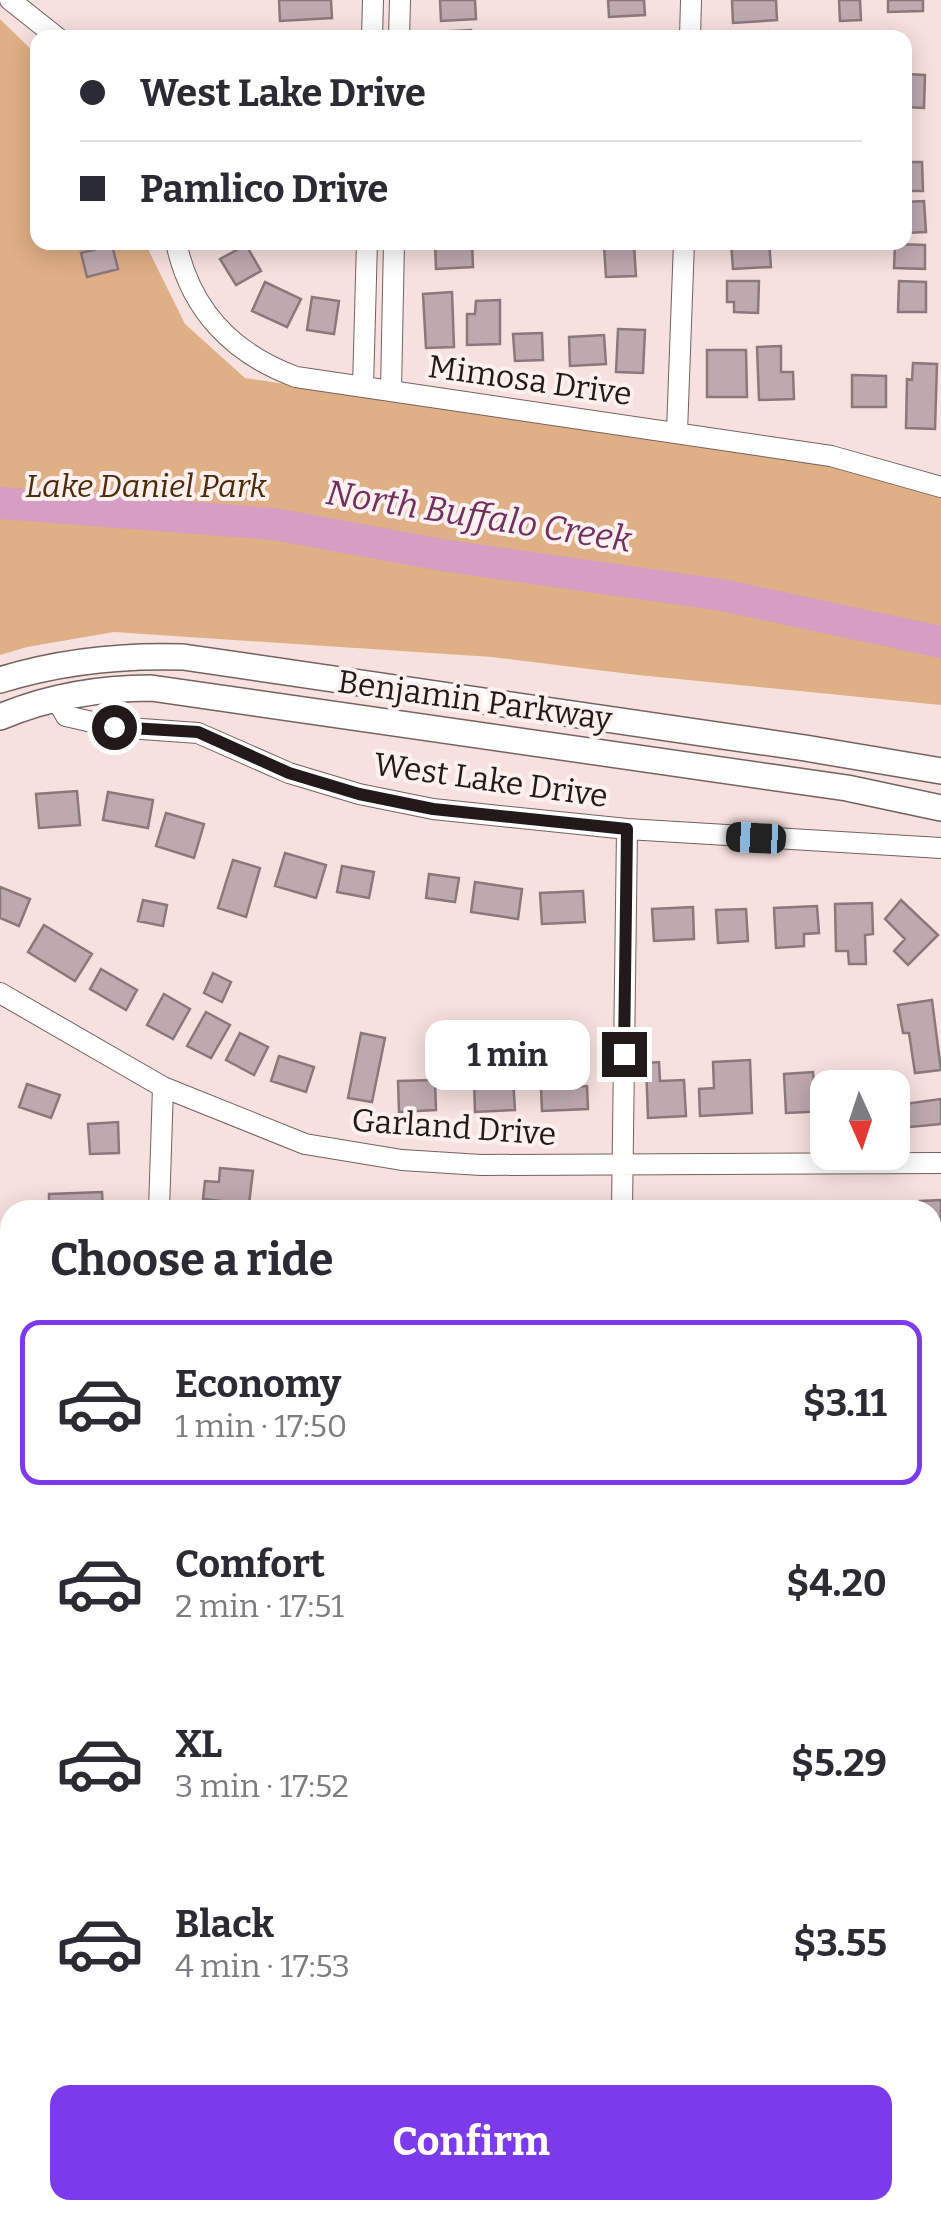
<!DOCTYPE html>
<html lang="en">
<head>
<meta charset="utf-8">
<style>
  body { margin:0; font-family:Bitter,serif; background:#f7f7f7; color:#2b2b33; height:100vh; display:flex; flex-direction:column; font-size:38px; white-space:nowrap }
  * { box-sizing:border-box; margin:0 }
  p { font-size:32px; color:#7c7c81 }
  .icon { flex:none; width:55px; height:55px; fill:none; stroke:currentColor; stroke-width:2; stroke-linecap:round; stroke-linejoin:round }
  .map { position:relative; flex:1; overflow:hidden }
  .details { position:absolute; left:0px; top:1200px; width:942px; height:1020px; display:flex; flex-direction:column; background:#fff; border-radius:30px 30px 0 0; box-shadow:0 5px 25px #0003 }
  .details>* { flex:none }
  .guide { position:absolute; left:30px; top:30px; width:882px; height:220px; border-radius:20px; box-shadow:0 5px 25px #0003; display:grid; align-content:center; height:220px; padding:0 50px; background:#fff }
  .needle { width:65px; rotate:177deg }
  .fabs { position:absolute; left:810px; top:1070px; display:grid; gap:20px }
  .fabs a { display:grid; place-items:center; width:100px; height:100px; border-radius:20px; background:#fff; box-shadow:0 5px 25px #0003; font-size:50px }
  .end { position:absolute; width:45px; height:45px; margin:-22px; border:12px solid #211a19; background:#fff; box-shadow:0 0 0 5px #fff }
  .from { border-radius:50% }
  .bubble { position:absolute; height:70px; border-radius:20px; background:#fff; box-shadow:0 5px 25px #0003; font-size:32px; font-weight:700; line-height:70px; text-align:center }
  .car { position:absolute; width:30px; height:60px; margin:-30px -15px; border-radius:12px; box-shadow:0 0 8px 2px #0007; background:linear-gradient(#222 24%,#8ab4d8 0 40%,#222 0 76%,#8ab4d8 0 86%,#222 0) }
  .guide b { display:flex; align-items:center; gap:35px; height:95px; font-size:38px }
  .guide b+b { border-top:2px solid #e1e1e2 }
  .guide i { width:25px; height:25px; background:#2b2b33 }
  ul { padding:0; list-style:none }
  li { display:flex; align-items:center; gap:30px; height:165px; margin:0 20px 15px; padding:0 30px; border:5px solid transparent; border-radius:20px }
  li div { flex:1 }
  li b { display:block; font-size:38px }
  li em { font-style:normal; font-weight:700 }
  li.current { border-color:#7c3aed }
  li>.icon { width:90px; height:90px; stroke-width:1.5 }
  h2 { padding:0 50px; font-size:45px; line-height:120px }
  .action { display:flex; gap:20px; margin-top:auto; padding:20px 50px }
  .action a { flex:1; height:115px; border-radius:20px; background:#7c3aed; color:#fff; font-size:40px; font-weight:700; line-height:115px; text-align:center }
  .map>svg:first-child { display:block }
  .green { fill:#dfaf85 }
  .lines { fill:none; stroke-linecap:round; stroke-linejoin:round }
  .river { stroke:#d69ec2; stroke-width:32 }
  .building { fill:#bea9af; stroke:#8b787d; stroke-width:2.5 }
  .minor-casing { stroke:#746160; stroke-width:22 }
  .major-casing { stroke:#746160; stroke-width:28 }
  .minor { stroke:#fff; stroke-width:20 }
  .major { stroke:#fff; stroke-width:25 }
  .route { stroke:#211a19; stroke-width:12 }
  .labels { text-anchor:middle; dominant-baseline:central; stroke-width:8; stroke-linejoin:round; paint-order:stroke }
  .street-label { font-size:32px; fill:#211a19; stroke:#fef0ef }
  .park-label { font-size:32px; font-style:italic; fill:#4c2c09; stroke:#fef0ef }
  .water-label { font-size:35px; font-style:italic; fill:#72305e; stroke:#fef0ef }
</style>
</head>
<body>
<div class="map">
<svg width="941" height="2220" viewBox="0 0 941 2220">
  <rect width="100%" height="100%" fill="#f7e1df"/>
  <path class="green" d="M0,19L37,55L38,242L145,243L185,324L245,378L622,435L833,459L941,489V705L638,675L492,657L114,632L27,647L0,655Z"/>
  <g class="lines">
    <path class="river" d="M0,503L274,524L448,556L722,595L941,642"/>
  </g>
  <path class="building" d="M279,0H331L332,18L280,21Z
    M440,0H475L476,19L441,21Z
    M608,0H644L645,15L609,17Z
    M732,0H776L777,20L733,23Z
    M839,0H860L861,20L840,21Z
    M888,0H923V11L888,12Z
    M471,30V38H434V32Z
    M768,31V38H739V33Z
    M905,74L925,75L924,108L905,107Z
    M905,162H922L923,191H905Z
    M924,201L926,232L905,233V202Z
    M435,242H472L473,267L436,269Z
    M731,242H769L771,267L733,269Z
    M895,244L925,245V269L894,268Z
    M112,245L118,269L87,277L81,253Z
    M246,245L261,271L236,285L220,259Z
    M634,245L636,276L606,277L604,246Z
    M727,281H759L758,313L734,312V302H727Z
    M899,281L926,282V312H898Z
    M265,282L301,299L287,327L252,311Z
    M452,292L454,347L426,348L423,294Z
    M312,297L339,301L334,334L307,330Z
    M500,300V344L467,345V314H475L476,301Z
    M618,329L645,330L643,373L616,372Z
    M542,333L543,360L515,361L513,334Z
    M604,335L606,364L570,366L569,337Z
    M781,346V372H793L794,399L759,400L757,347Z
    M707,350H746L747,397H707Z
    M913,363L937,364L935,429L906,428L907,379L912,380Z
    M852,375L886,376V407H852Z
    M77,791L80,825L39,828L36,794Z
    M108,792L153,800L148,828L103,820Z
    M166,813L204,824L194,858L156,846Z
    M285,853L326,865L316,898L275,886Z
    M233,860L260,868L246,917L218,908Z
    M342,866L374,872L369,898L337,892Z
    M429,874L459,878L455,902L426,898Z
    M475,882L522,889L518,919L471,912Z
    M0,887L30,899L19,926L0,918Z
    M583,891L585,922L542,924L540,893Z
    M143,900L167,905L163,926L138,921Z
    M901,900L938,935L908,965L894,951L905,939L885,919Z
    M872,903L873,934L865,935L866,964H849L848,951H836L835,904Z
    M817,906L819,933L804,934V946L776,948L774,908Z
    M693,907L694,939L654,941L652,909Z
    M746,909L748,941L718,943L716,910Z
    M44,925L92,954L75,981L28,952Z
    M101,969L137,990L126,1010L90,989Z
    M213,973L231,982L222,1002L204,993Z
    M164,994L190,1009L173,1039L147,1025Z
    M932,1000L941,1070L915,1073L909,1033H903L898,1005Z
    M206,1012L230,1025L211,1058L187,1046Z
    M240,1033L268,1047L254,1075L226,1060Z
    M361,1033L385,1038L372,1102L348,1098Z
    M279,1056L314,1067L306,1092L271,1081Z
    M750,1060L752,1113L700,1116L699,1089L714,1088L713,1062Z
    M659,1062L660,1081L684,1080L686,1116L648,1118L646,1063Z
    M575,1064V1087L587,1086L588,1109L542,1111L540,1065Z
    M813,1072L814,1084H828V1111L786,1113L784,1074Z
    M513,1078L515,1110L475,1112L474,1080Z
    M435,1080L436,1110L399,1112L398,1081Z
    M27,1084L60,1095L51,1118L19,1107Z
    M941,1099V1124L900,1128L897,1105Z
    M118,1122L119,1153L90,1154L88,1124Z
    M220,1168L253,1171L249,1204L203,1199L205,1181L219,1182Z
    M102,1192L103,1210H49V1194Z
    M941,1200V1229L932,1230V1210H920V1201Z
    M933,1246H941V1280L935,1281Z
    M941,1295V1339H938L935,1296Z
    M939,1360H941V1420H934L932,1376L940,1375Z
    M10,1822V1881H6L3,1823Z
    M932,1968H941V2034L932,2035Z
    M10,2038V2065L0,2067V2040Z
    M932,2133H941V2161H932Z
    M10,2155V2180L0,2181V2156Z
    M941,2195V2220H922L920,2210H932V2196Z
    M81,2210H120L121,2220H82Z
    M217,2210H250V2219L217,2220Z
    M547,2210H584V2220H548Z
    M671,2210H700V2220H672Z"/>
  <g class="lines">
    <defs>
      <path id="minor" d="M10,0L58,38
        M372,38L373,0
        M399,38L400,0
        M690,38L691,0
        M176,242C190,310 233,354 296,377L831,456L941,487
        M363,387L367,242
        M391,390L394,242
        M677,432L684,242
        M55,697L66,716L114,727L198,733L289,773L359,794L433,809L627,829L941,848
        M0,993L163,1087L305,1144L402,1160L481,1165L941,1163
        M159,1210L163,1087
        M622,1210L627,829
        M932,1454H941
        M932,1743H941
        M0,1762L10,1761
        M932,2093H941
        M0,2113L10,2112
        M169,2210V2220
        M632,2220V2210"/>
      <path id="major" d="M0,680C61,661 119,655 183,657L805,748L941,771
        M0,717C50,696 98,688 151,688L847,788L941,808"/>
    </defs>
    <use href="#minor" class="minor-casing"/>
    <use href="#major" class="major-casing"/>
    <use href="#minor" class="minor"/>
    <use href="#major" class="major"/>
  </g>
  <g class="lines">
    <path class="route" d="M114,727L198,732L289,773L359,794L433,809L627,829L624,1054"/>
  </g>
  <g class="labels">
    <g class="street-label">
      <text transform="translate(530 380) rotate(8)">Mimosa Drive</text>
      <text transform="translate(475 700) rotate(8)">Benjamin Parkway</text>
      <text transform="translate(491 780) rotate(8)">West Lake Drive</text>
      <text transform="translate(454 1127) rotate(4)">Garland Drive</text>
    </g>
    <g class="park-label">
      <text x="146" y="486">Lake Daniel Park</text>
    </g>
    <g class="water-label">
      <text transform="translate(479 516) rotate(9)">North Buffalo Creek</text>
    </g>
  </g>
</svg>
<div class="fabs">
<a><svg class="needle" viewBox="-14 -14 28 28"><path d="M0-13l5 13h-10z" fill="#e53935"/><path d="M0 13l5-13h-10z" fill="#7c7c81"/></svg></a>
</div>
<i class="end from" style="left:114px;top:727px"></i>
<i class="end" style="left:624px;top:1054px"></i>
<div class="bubble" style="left:425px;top:1020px;width:165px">1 min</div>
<i class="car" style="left:756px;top:838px;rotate:273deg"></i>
<div class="guide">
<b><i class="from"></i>West Lake Drive</b>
<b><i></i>Pamlico Drive</b>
</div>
<section class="details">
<h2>Choose a ride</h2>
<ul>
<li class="current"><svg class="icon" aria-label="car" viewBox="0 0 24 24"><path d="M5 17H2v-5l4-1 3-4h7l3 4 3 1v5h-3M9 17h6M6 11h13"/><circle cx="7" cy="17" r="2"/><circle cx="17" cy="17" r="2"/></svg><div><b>Economy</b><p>1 min · 17:50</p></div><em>$3.11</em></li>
<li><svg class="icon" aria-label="car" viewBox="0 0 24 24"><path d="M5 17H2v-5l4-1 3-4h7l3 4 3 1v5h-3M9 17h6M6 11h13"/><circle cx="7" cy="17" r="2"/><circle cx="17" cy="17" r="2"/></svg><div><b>Comfort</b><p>2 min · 17:51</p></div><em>$4.20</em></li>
<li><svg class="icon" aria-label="car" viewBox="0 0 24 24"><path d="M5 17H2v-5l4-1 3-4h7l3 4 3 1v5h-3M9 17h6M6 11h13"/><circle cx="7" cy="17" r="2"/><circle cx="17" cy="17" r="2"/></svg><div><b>XL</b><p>3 min · 17:52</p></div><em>$5.29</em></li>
<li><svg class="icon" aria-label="car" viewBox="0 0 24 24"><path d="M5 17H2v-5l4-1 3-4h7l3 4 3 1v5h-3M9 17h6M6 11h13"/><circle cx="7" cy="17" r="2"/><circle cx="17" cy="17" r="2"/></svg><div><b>Black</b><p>4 min · 17:53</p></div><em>$3.55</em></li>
</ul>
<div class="action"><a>Confirm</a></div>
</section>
</div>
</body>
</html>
